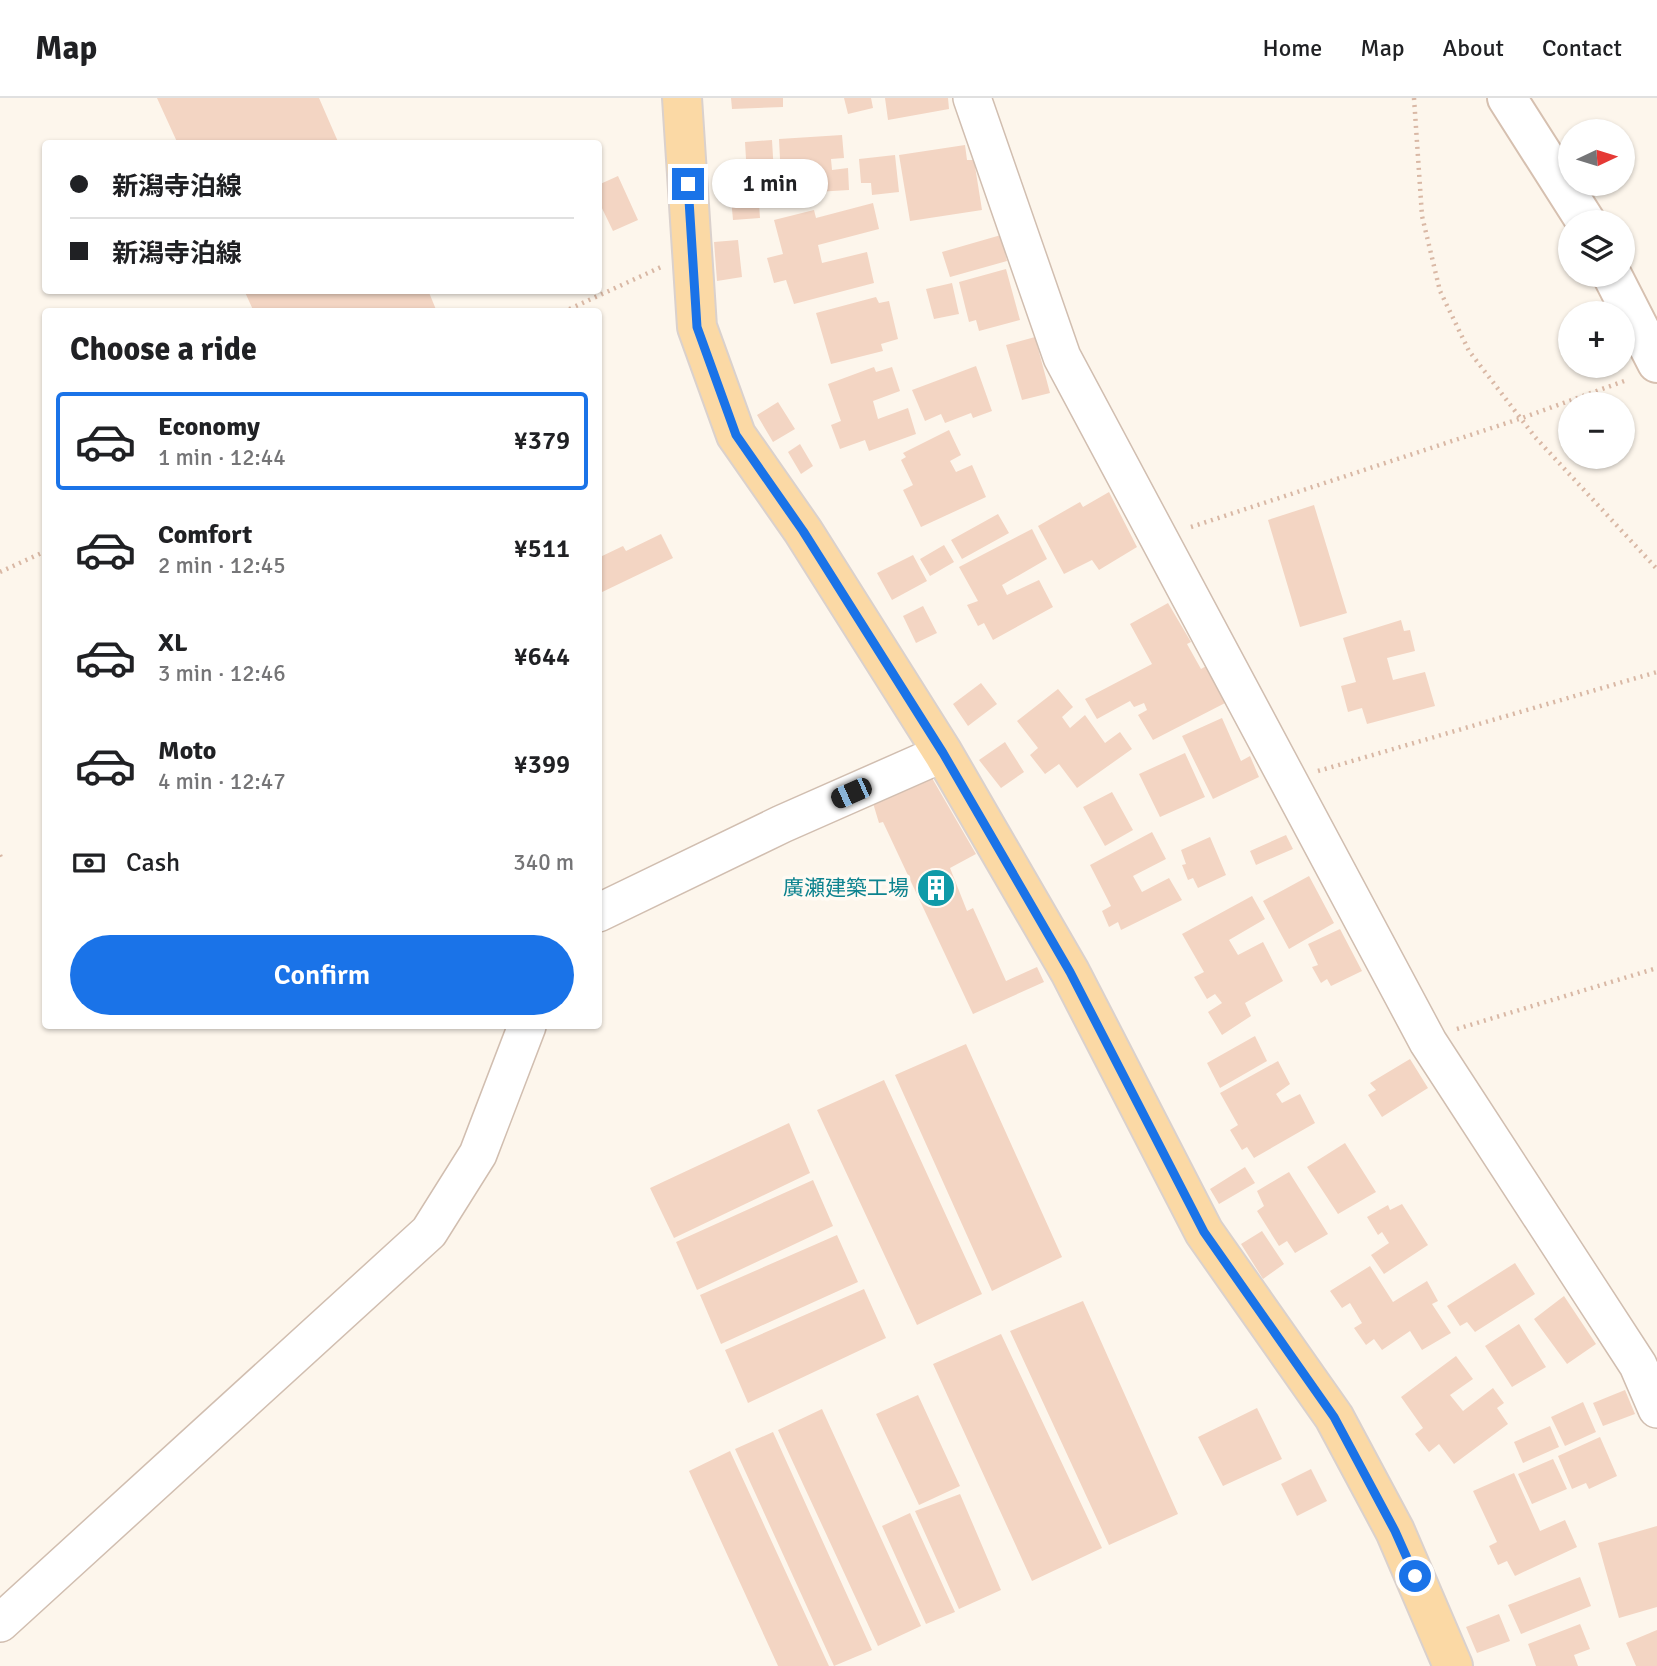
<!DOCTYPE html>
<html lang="en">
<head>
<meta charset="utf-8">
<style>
  body { margin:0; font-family:Signika,"Noto Sans JP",sans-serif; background:#f6f6f6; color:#202124; height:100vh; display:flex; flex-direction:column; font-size:26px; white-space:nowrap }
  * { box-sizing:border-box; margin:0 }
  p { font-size:23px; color:#757577 }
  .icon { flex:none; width:38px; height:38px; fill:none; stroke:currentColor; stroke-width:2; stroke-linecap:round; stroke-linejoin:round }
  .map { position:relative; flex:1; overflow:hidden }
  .drawer { position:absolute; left:42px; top:210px; width:560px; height:721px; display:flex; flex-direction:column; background:#fff; border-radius:7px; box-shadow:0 2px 5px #0004 }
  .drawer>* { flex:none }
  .top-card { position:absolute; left:42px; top:42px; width:560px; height:154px; border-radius:7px; box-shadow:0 2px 5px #0004; display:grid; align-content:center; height:154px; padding:0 28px; background:#fff }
  .needle { width:46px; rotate:86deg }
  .controls { position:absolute; left:1558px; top:21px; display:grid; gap:14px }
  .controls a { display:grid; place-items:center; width:77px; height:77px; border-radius:50%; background:#fff; box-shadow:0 2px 5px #0004; font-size:35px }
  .end { position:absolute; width:32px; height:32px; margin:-16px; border:9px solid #1a73e8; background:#fff; box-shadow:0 0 0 4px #fff }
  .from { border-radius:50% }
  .bubble { position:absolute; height:49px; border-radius:24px; background:#fff; box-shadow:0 2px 5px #0004; font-size:23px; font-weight:600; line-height:49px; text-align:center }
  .car { position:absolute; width:21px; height:42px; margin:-21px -10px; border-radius:9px; box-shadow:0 0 5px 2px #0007; background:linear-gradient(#222 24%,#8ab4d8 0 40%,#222 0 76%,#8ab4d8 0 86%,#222 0) }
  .top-card b { display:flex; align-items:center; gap:24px; height:66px; font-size:26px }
  .top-card b+b { border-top:2px solid #e0e0e0 }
  .top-card i { width:18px; height:18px; background:#202124 }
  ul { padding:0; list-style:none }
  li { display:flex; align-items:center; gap:21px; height:98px; margin:0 14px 10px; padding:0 14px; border:4px solid transparent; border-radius:7px }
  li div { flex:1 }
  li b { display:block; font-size:26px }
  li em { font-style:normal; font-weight:600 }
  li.current { border-color:#1a73e8 }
  li>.icon { width:63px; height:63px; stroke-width:1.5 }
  h2 { padding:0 28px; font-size:32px; line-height:84px }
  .pay { display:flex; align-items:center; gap:18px; height:77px; padding:0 28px; font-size:26px }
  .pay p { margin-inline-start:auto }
  .cta { display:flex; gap:14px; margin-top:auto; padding:14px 28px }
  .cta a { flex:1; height:80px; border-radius:42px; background:#1a73e8; color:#fff; font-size:28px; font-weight:600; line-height:80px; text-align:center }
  header { display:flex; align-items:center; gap:42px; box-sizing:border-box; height:98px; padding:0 35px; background:#fff; border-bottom:2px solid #e0e0e0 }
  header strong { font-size:33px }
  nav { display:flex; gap:38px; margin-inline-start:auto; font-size:24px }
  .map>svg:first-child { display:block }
  .building { fill:#f3d5c3 }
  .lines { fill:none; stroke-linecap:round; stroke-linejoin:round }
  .street-casing { stroke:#d1beb0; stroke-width:40 }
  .secondary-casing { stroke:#d6c0b0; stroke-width:42 }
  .primary-casing { stroke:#dad1cd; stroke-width:42 }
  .path { stroke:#d9b8a5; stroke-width:4.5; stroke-dasharray:2 5; stroke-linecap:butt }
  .street { stroke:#fff; stroke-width:37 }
  .secondary { stroke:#fff; stroke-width:38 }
  .primary { stroke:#fbd9a5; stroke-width:38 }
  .route { stroke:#1a73e8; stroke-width:9 }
  .labels { text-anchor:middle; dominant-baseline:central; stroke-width:7; stroke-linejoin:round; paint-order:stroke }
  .culture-label { font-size:21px; fill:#0d838f; stroke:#fffaf3; text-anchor:end }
</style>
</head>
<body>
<header>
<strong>Map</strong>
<nav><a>Home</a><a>Map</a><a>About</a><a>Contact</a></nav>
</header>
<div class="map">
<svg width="1657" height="1568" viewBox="0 0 1657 1568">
  <rect width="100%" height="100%" fill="#fdf6ec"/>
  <path class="building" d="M157,0H319L339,46H178Z
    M731,0H783V9L732,11Z
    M844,0H871L873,10L848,16Z
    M885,0H948L949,11L888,22Z
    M842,37L844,60L831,61L832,72L848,70L849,92L783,96L781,74L789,73L788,61H780L779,41Z
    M772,42L774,76L747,78L745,44Z
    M965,47L967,62H974L982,112L910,123L899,57Z
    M895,57L899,94L872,97L871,85H861L859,61Z
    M747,76L748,92H758L760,120L733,122L729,78Z
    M618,78L638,122L613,133L598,102V87Z
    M873,105L879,131L818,147L822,165L867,154L874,185L794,206L786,182L774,185L767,160L783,156L774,122L814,112L816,120Z
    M1001,137L1007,163L950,179L942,154Z
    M738,142L742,179L717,183L714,144Z
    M1006,171L1020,222L979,233L976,222L969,224L959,184Z
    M952,185L959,216L934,221L926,191Z
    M244,192H428L437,214H254Z
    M876,199L879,205L889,203L898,241L881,246L883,253L831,266L816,215Z
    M1035,239L1050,295L1022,302L1006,247Z
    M976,268L992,313L973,320L971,315L945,325L941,316L925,323L912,292Z
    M874,269L876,274L892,269L900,293L873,303L878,321L908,310L916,336L869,353L865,342L840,351L831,327L841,323L828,286Z
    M778,304L795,331L773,344L757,317Z
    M949,332L961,357L950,363L956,374L972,367L986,399L921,429L903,392L913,387L901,362L906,359L903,355Z
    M800,346L813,368L801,376L788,354Z
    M1109,394L1137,449L1099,472L1092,462L1064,476L1038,428L1080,404L1083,409Z
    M1314,407L1347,515L1300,529L1268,422Z
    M998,416L1009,435L962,461L951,442Z
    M1032,431L1047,461L1002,487L1007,497L1039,482L1053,509L993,542L984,525L978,528L967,507L978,503L959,469Z
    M661,436L673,460L598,496V460L623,448L626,453Z
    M944,447L954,464L930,478L920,461Z
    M913,457L927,483L892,502L877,475Z
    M1168,505L1191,544L1187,546L1201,571L1208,567L1229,603L1153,642L1138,617L1147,612L1144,605L1134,609L1130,603L1097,621L1085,601L1152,566L1130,526Z
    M923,508L937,535L916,545L903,518Z
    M1401,522L1404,533L1410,532L1415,553L1387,560L1393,582L1425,574L1435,608L1367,626L1362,610L1348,614L1341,588L1356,584L1343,540Z
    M981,585L997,606L968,628L953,606Z
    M1058,591L1073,609L1062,619L1070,630L1085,617L1105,645L1120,634L1132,651L1077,690L1059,666L1045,676L1030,657L1038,650L1017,623Z
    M1222,620L1241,663L1250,658L1259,679L1213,701L1182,638Z
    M1005,644L1024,674L1001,690L979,662Z
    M1185,655L1205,699L1160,719L1139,676Z
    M932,680L976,756L950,770L967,813L973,810L1006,883L1037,869L1044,884L973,916L883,724L879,725L873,705Z
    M1112,694L1133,732L1105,748L1083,709Z
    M1152,734L1166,761L1133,778L1142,794L1169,780L1182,802L1121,832L1118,824L1109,829L1102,813L1111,808L1090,767Z
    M1286,737L1293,751L1256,767L1250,753Z
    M1210,739L1226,777L1198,790L1193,780L1188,782L1182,767L1186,766L1181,752Z
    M1309,778L1334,825L1289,851L1263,803Z
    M1252,798L1265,821L1229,842L1238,857L1263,844L1283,883L1245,905L1251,918L1222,937L1208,914L1222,905L1215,896L1207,901L1194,879L1204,874L1182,836Z
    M1340,831L1362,873L1331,888L1327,881L1321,885L1312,869L1318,867L1308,846Z
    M1255,938L1267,963L1220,990L1207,965Z
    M966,946L1062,1159L992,1193L895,977Z
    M1410,961L1428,990L1382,1019L1368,997L1376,992L1370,985Z
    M1278,963L1290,986L1276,996L1282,1005L1300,996L1315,1025L1254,1060L1247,1049L1242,1052L1230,1032L1238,1027L1220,995Z
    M884,982L982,1196L917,1227L817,1012Z
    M789,1025L810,1075L674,1140L650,1090Z
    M1345,1045L1376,1094L1338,1116L1307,1069Z
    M1245,1069L1255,1085L1219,1106L1210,1091Z
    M1289,1074L1328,1136L1295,1155L1287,1143L1279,1148L1257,1113L1264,1108L1257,1093Z
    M813,1082L833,1128L697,1192L676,1144Z
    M1402,1106L1428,1147L1384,1176L1371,1157L1389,1145L1382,1134L1378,1137L1367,1119L1388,1107L1390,1112Z
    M1262,1133L1284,1166L1263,1181L1241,1146Z
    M837,1137L858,1184L721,1246L700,1197Z
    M1515,1165L1535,1196L1475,1234L1467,1224L1460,1228L1447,1208Z
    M1370,1168L1393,1204L1427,1183L1438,1203L1432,1206L1451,1235L1422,1252L1410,1233L1382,1252L1374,1241L1366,1247L1354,1230L1362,1225L1350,1205L1342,1210L1330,1193Z
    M864,1191L886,1240L748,1305L725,1252Z
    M1564,1198L1596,1246L1567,1266L1534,1221Z
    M1083,1203L1178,1416L1109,1447L1010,1233Z
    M1519,1226L1546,1269L1512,1289L1485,1248Z
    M1001,1236L1102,1450L1032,1483L933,1266Z
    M1456,1258L1473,1281L1450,1297L1463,1313L1493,1290L1504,1305L1497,1310L1508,1326L1454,1366L1439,1346L1429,1354L1415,1336L1423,1330L1401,1299Z
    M1625,1292L1635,1316L1603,1328L1593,1305Z
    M918,1297L960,1388L919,1407L876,1316Z
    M1583,1304L1596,1334L1565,1348L1551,1319Z
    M1257,1310L1282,1361L1223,1388L1198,1339Z
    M822,1311L921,1528L878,1548L778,1332Z
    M1550,1328L1559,1349L1523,1365L1514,1344Z
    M773,1334L872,1552L834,1568L735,1351Z
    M1600,1339L1617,1378L1589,1391L1586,1385L1572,1391L1558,1358Z
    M730,1353L829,1568H778L689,1373Z
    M1553,1361L1567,1391L1532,1406L1518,1376Z
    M1311,1371L1327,1403L1297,1418L1281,1386Z
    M1514,1375L1540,1433L1565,1422L1577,1449L1515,1478L1507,1463L1498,1467L1489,1448L1497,1444L1473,1393Z
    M960,1396L1001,1492L959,1511L915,1413Z
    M910,1415L955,1514L926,1526L882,1428Z
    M1657,1428V1509L1619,1520L1598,1445Z
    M1580,1479L1591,1508L1521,1536L1508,1507Z
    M1499,1516L1510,1543L1477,1555L1466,1529Z
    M1580,1526L1590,1551L1574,1557L1578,1568H1536L1528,1546Z
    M1657,1532V1568H1636L1626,1545Z"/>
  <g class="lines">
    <defs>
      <path id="street" d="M972,0L1062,259L1428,944L1638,1267L1657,1311
        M598,815L782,726L943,655
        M0,1525L429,1134L478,1056L527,928"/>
      <path id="secondary" d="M1507,0L1586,124
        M1612,177L1657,265"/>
      <path id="primary" d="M682,0L697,229L736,337L803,433L943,655L1070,874L1204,1134L1334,1319L1395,1433L1453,1568"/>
    </defs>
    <use href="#street" class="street-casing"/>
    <use href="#secondary" class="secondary-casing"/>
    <use href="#primary" class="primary-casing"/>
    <path class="path" d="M1414,0L1422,118L1440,193L1469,253L1535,339L1657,471
      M563,214L661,169
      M1191,429L1522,320L1627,282
      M0,474L46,453
      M1318,673L1657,574
      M0,757L2,762
      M1457,931L1657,870"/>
    <use href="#street" class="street"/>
    <use href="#secondary" class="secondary"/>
    <use href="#primary" class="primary"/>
  </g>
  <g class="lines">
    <path class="route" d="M688,86L697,229L736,337L803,433L943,655L1070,874L1204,1134L1334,1319L1395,1433L1415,1478"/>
  </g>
  <defs>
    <symbol id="building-disc" viewBox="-11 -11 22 22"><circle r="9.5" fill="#0f9aa8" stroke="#fffaf3"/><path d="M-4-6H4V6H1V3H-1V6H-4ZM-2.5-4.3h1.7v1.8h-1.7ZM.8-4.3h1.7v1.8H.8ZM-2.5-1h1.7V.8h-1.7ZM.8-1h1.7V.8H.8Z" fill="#fff"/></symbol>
  </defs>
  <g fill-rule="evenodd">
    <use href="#building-disc" x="914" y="768" width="44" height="44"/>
  </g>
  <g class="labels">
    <g class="culture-label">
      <text x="909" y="790">廣瀬建築工場</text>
    </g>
  </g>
</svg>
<div class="controls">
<a><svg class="needle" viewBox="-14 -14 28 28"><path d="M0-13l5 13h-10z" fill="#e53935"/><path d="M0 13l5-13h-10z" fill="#757577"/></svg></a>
<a><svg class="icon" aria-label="layers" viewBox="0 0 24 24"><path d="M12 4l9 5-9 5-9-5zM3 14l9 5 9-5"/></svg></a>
<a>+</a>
<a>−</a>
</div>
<i class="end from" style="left:1415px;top:1478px"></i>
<i class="end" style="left:688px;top:86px"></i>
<div class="bubble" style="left:712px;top:61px;width:116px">1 min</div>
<i class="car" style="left:851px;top:695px;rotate:246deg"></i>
<div class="top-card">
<b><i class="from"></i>新潟寺泊線</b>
<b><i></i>新潟寺泊線</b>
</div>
<section class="drawer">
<h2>Choose a ride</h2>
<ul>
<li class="current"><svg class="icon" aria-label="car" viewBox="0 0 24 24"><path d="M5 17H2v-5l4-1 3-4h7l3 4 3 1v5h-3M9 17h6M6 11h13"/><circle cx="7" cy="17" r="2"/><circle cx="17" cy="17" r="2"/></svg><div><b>Economy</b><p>1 min · 12:44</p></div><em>¥379</em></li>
<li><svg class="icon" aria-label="car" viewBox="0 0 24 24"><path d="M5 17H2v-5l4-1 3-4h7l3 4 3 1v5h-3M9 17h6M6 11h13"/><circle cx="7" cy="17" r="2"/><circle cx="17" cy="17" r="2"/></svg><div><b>Comfort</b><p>2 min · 12:45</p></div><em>¥511</em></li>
<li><svg class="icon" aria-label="car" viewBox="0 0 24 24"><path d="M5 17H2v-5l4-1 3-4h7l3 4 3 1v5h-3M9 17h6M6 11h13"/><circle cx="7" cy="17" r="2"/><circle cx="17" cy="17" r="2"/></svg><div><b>XL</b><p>3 min · 12:46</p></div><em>¥644</em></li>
<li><svg class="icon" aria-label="car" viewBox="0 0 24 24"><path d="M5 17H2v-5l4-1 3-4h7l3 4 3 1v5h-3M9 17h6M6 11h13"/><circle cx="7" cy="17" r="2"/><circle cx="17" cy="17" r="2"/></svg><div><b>Moto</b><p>4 min · 12:47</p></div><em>¥399</em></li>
</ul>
<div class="pay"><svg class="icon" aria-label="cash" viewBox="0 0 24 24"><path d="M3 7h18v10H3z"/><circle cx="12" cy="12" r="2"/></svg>Cash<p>340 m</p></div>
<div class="cta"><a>Confirm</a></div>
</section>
</div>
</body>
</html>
